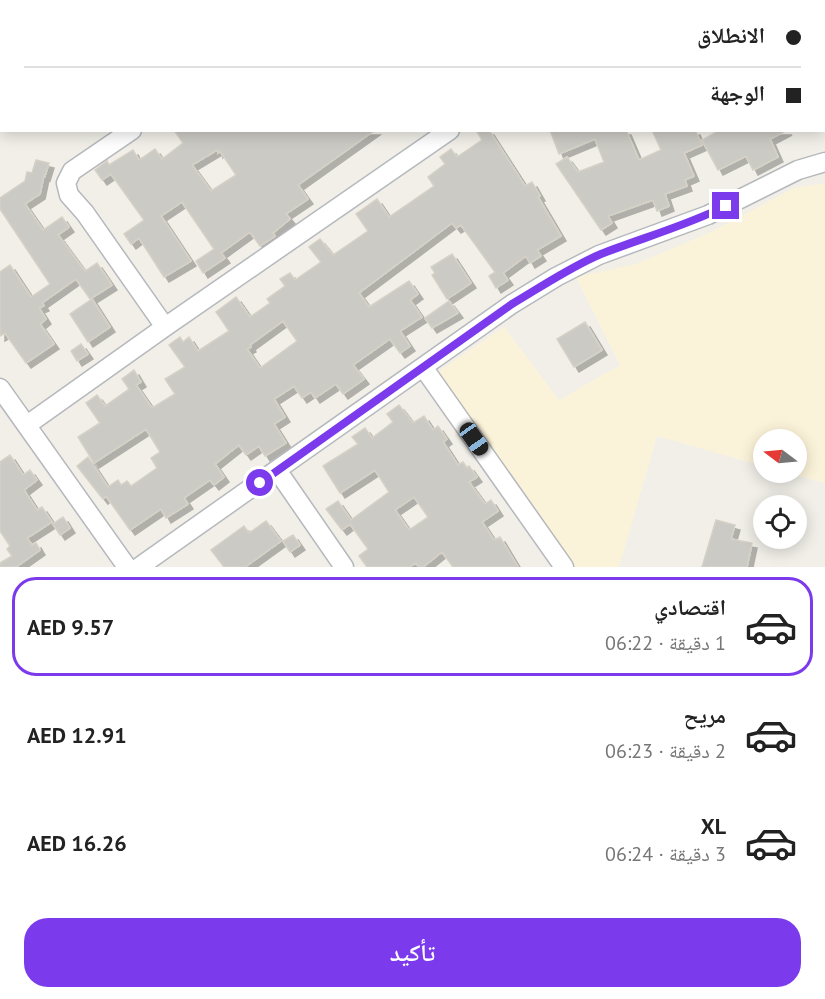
<!DOCTYPE html>
<html lang="ar">
<head>
<meta charset="utf-8">
<style>
  body { margin:0; font-family:"PT Sans","Noto Naskh Arabic",sans-serif; background:#f6f6f6; color:#222; direction:rtl; height:100vh; display:flex; flex-direction:column; font-size:22px; white-space:nowrap }
  * { box-sizing:border-box; margin:0 }
  p { font-size:20px; color:#767676 }
  .icon { flex:none; width:33px; height:33px; fill:none; stroke:currentColor; stroke-width:2; stroke-linecap:round; stroke-linejoin:round }
  .map { position:relative; height:567px; overflow:hidden; direction:ltr }
  .panel { display:flex; flex-direction:column; background:#fff; flex:1 }
  .panel>* { flex:none }
  .guide { position:absolute; left:0px; top:0px; width:825px; height:132px; box-shadow:0 3px 15px #0003; direction:rtl; display:grid; align-content:center; height:132px; padding:0 24px; background:#fff }
  .needle { width:39px; rotate:286deg }
  .tools { position:absolute; left:753px; top:429px; display:grid; gap:12px }
  .tools a { display:grid; place-items:center; width:54px; height:54px; border-radius:50%; background:#fff; box-shadow:0 3px 15px #0003; font-size:30px }
  .end { position:absolute; width:27px; height:27px; margin:-14px; border:8px solid #7c3aed; background:#fff; box-shadow:0 0 0 3px #fff }
  .from { border-radius:50% }
  .car { position:absolute; width:18px; height:36px; margin:-18px -9px; border-radius:8px; box-shadow:0 0 4px 2px #0007; background:linear-gradient(#222 24%,#8ab4d8 0 40%,#222 0 76%,#8ab4d8 0 86%,#222 0) }
  .guide b { display:flex; align-items:center; gap:21px; height:57px; font-size:22px }
  .guide b+b { border-top:2px solid #e0e0e0 }
  .guide i { width:15px; height:15px; background:#222 }
  ul { padding:10px 0 0; list-style:none }
  li { display:flex; align-items:center; gap:18px; height:99px; margin:0 12px 9px; padding:0 12px; border:3px solid transparent; border-radius:24px }
  li div { flex:1 }
  li b { display:block; font-size:22px }
  li em { font-style:normal; font-weight:600 }
  li.selected { border-color:#7c3aed }
  li>.icon { width:54px; height:54px; stroke-width:1.5 }
  .primary-button { display:flex; gap:12px; margin-top:auto; padding:12px 24px }
  .primary-button a { flex:1; height:69px; border-radius:24px; background:#7c3aed; color:#fff; font-size:24px; font-weight:600; line-height:69px; text-align:center }
  .map>svg:first-child { display:block }
  .sand { fill:#fbf3d9 }
  .building { fill:#cccac5; stroke:#d6d1c6; stroke-width:1.5; fill-rule:evenodd; filter:url(#shadow) }
  .lines { fill:none; stroke-linecap:round; stroke-linejoin:round }
  .street-casing { stroke:#b5b8bc; stroke-width:21 }
  .street { stroke:#fff; stroke-width:18 }
  .route { stroke:#7c3aed; stroke-width:8 }
</style>
</head>
<body>
<div class="map">
<svg width="825" height="567" viewBox="0 0 825 567">
  <defs>
    <filter id="shadow"><feDropShadow dx="5" dy="5" stdDeviation="0" flood-color="#0004"/></filter>
  </defs>
  <rect width="100%" height="100%" fill="#f1efe8"/>
  <path class="sand" d="M825,183V483L788,473L796,472V440H764L763,466L657,436L619,567H572L435,374L504,327L559,400L620,365L576,277L636,264L711,232L794,188Z"/>
  <path class="building" d="M174,130H375L298,185L308,199L286,214L290,219L273,233L275,236L260,246L250,232L221,253L225,258L203,273L196,261L214,249L182,202L161,216L191,261L164,277L139,238L131,244L124,234L144,220L111,174L102,180L95,170L107,161L109,165L133,150L139,160L155,149L162,159L183,143ZM217,150L218,153L220,151L236,175L211,191L192,165Z
    M476,130H489L525,186L532,182L540,196L538,197L561,236L537,250L541,256L530,263L526,256L503,273L508,280L496,288L489,276L495,272L461,225L456,228L452,223L359,293L369,307L409,281L418,294L410,300L422,317L400,331L410,346L400,353L390,339L353,365L364,379L343,394L336,384L315,398L311,392L302,398L294,386L274,399L285,417L274,424L286,443L265,456L259,446L246,455L239,445L215,464L224,477L214,485L210,480L184,498L188,504L166,518L161,509L130,530L106,496L103,499L77,466L88,457L108,487L118,480L121,485L127,481L131,486L157,468L151,458L160,452L146,429L94,463L78,437L100,423L86,403L97,395L105,406L129,389L122,379L134,370L141,382L136,385L152,408L175,394L165,379L185,367L169,345L180,337L183,342L189,337L198,351L229,331L216,312L236,297L250,317L270,303L267,299L285,286L280,279L290,273L295,280L321,262L309,247L320,239L333,255L368,231L356,214L377,199L389,217L434,186L428,177L445,164L440,157L451,149L457,157L482,140ZM283,321L297,341L260,368L247,349L251,347L250,345Z
    M550,130H626L639,160L661,150L652,130H695L702,145L684,153L694,176L685,180L687,186L665,194L669,206L657,211L653,200L608,216L612,223L601,230L556,164L567,157L578,172L604,162L595,139L559,154Z
    M720,130H787L770,139L778,157L753,170L746,156L718,170L702,140Z
    M36,160L49,163L45,176L44,175L40,194L25,204L43,230L62,217L69,227L58,235L78,262L85,271L97,263L112,285L90,299L76,279L42,303L44,306L39,308L46,319L40,324L54,344L26,363L5,333L0,336V272L10,265L31,297L50,284L0,209V198L25,181L27,172L32,173Z
    M452,254L471,283L447,299L432,275L435,273L431,267Z
    M92,299L110,327L88,342L70,314Z
    M449,301L458,313L432,328L425,318Z
    M585,322L602,350L574,367L557,339Z
    M81,344L88,354L77,361L71,351Z
    M399,405L413,423L424,416L433,430L438,426L447,439L443,442L458,465L463,462L467,468L469,466L477,477L469,482L485,504L491,500L498,511L482,522L494,540L500,537L518,567H453L442,552L423,567H419L416,563L409,567H367L359,556L368,549L350,524L342,530L326,509L338,501L351,520L389,492L375,470L340,493L323,466L358,444L352,437L365,428L372,438L393,422L387,414ZM414,497L428,517L409,530L395,510Z
    M10,455L23,475L30,470L37,480L24,490L37,510L42,507L52,522L27,538L32,545L36,543L40,550L16,567H0V563L12,556L7,549L10,546L0,531V462Z
    M63,517L70,528L60,535L53,524Z
    M716,520L735,525L731,539L752,543L747,567H702Z
    M266,521L281,541L245,567H224L211,550L244,526L249,533Z
    M293,535L300,545L290,552L283,541Z"/>
  <g class="lines">
    <defs>
      <path id="street" d="M318,2L320,0
        M735,2L738,0
        M132,130L72,171L66,183L69,195L85,213L165,327
        M423,367L564,567
        M0,388L127,567
        M27,425L165,327L450,130
        M277,470L344,567
        M139,567L512,304L556,277L599,255L708,215L798,170L825,162"/>
    </defs>
    <use href="#street" class="street-casing"/>
    <use href="#street" class="street"/>
  </g>
  <g class="lines">
    <path class="route" d="M260,483L512,304C541,287 570,267 601,254C642,238 685,226 726,206"/>
  </g>
</svg>
<div class="tools">
<a><svg class="needle" viewBox="-14 -14 28 28"><path d="M0-13l5 13h-10z" fill="#e53935"/><path d="M0 13l5-13h-10z" fill="#767676"/></svg></a>
<a><svg class="icon" aria-label="locate" viewBox="0 0 24 24"><circle cx="12" cy="12" r="6"/><path d="M12 2v4M12 18v4M2 12h4M18 12h4"/></svg></a>
</div>
<i class="end from" style="left:260px;top:483px"></i>
<i class="end" style="left:726px;top:206px"></i>
<i class="car" style="left:474px;top:439px;rotate:145deg"></i>
<div class="guide">
<b><i class="from"></i>الانطلاق</b>
<b><i></i>الوجهة</b>
</div>
</div>
<section class="panel">
<ul>
<li class="selected"><svg class="icon" aria-label="car" viewBox="0 0 24 24"><path d="M5 17H2v-5l4-1 3-4h7l3 4 3 1v5h-3M9 17h6M6 11h13"/><circle cx="7" cy="17" r="2"/><circle cx="17" cy="17" r="2"/></svg><div><b>اقتصادي</b><p>1 دقيقة · 06:22</p></div><em>AED 9.57</em></li>
<li><svg class="icon" aria-label="car" viewBox="0 0 24 24"><path d="M5 17H2v-5l4-1 3-4h7l3 4 3 1v5h-3M9 17h6M6 11h13"/><circle cx="7" cy="17" r="2"/><circle cx="17" cy="17" r="2"/></svg><div><b>مريح</b><p>2 دقيقة · 06:23</p></div><em>AED 12.91</em></li>
<li><svg class="icon" aria-label="car" viewBox="0 0 24 24"><path d="M5 17H2v-5l4-1 3-4h7l3 4 3 1v5h-3M9 17h6M6 11h13"/><circle cx="7" cy="17" r="2"/><circle cx="17" cy="17" r="2"/></svg><div><b>XL</b><p>3 دقيقة · 06:24</p></div><em>AED 16.26</em></li>
</ul>
<div class="primary-button"><a>تأكيد</a></div>
</section>
</body>
</html>
